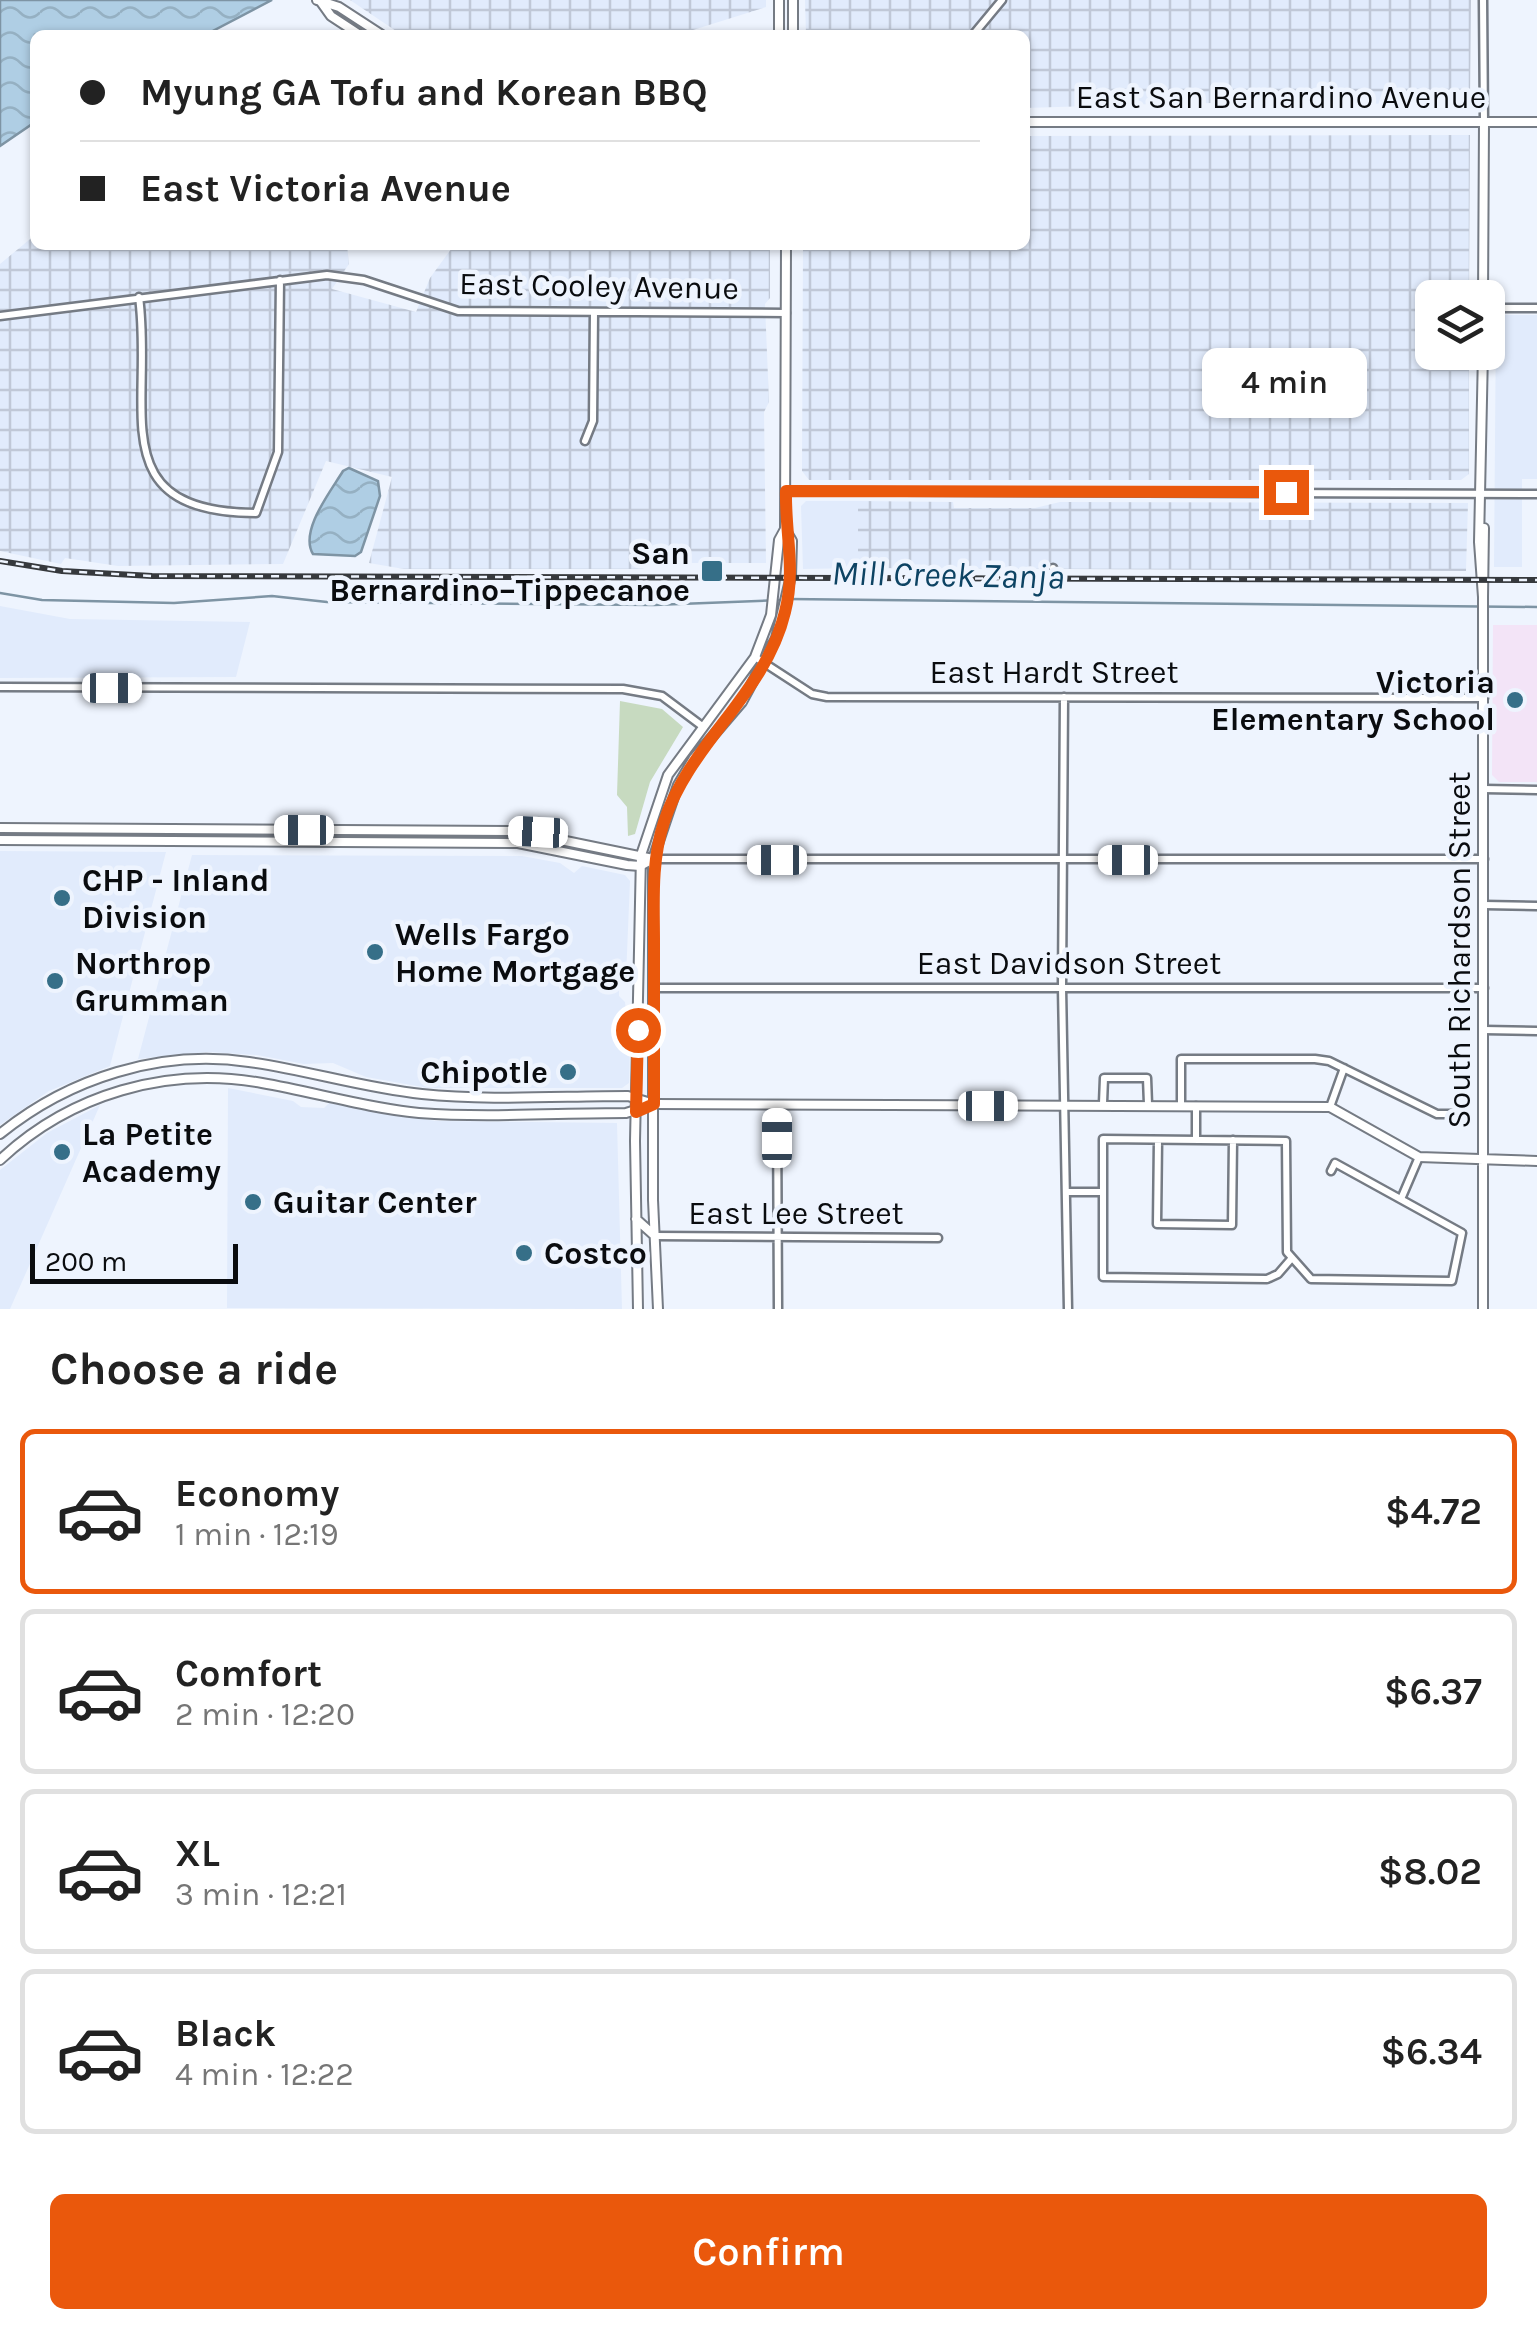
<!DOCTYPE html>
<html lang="en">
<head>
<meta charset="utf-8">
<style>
  body { margin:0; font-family:Karla,sans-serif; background:#f2f2f2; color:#222; height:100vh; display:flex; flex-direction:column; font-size:38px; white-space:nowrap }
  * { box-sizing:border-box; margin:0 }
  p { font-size:32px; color:#767676 }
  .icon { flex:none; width:55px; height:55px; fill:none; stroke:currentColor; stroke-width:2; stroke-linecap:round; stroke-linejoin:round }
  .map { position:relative; height:1309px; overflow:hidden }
  .details { display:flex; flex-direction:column; background:#fff; flex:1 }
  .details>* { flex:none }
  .banner { position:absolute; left:30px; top:30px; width:1000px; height:220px; border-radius:15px; box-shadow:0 2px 8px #0004; display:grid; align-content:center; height:220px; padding:0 50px; background:#fff }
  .buttons { position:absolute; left:1415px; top:280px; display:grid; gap:20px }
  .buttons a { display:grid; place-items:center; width:90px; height:90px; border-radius:15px; background:#fff; box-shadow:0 2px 8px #0004; font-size:50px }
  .scale { position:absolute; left:30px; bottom:25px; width:208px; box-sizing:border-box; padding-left:10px; border:5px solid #0a0c0f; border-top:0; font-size:28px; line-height:35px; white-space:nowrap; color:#0a0c0f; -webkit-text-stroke:8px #eef4fe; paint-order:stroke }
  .end { position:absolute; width:45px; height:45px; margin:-22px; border:12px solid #ea580c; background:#fff; box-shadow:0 0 0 5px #fff }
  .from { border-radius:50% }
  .bubble { position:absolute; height:70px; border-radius:15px; background:#fff; box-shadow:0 2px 8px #0004; font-size:32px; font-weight:600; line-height:70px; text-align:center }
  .car { position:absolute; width:30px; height:60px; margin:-30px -15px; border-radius:12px; box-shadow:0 0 8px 2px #0007; background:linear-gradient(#fff 24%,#345 0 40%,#fff 0 76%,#345 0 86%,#fff 0) }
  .banner b { display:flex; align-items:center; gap:35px; height:95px; font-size:38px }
  .banner b+b { border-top:2px solid #e0e0e0 }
  .banner i { width:25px; height:25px; background:#222 }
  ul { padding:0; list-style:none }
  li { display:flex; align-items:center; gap:30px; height:165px; margin:0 20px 15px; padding:0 30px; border:5px solid #e0e0e0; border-radius:15px }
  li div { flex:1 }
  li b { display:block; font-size:38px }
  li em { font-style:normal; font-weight:600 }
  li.on { border-color:#ea580c }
  li>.icon { width:90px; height:90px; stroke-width:1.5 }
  h2 { padding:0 50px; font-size:45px; line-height:120px }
  .cta { display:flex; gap:20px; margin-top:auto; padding:20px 50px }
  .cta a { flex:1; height:115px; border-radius:15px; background:#ea580c; color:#fff; font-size:40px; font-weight:600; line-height:115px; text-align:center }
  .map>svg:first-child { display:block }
  .built { fill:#e1ebfc }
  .industrial { fill:url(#industrial-grid) }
  .education { fill:#f3e4f7 }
  .green { fill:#c7dac0 }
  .water { fill:url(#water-waves); stroke:#7e94a4; stroke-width:2.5 }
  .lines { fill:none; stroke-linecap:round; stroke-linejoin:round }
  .stream { stroke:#7e94a4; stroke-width:2.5 }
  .minor-casing { stroke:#757b84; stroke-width:11 }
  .tertiary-casing { stroke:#757b84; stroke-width:12 }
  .secondary-casing { stroke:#757b84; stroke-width:12 }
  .minor { stroke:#fff; stroke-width:6 }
  .tertiary { stroke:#fff; stroke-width:8 }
  .secondary { stroke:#fff; stroke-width:8 }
  .rail-casing { stroke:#36393d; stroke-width:6 }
  .rail { stroke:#eef4fe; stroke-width:2.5; stroke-dasharray:8; stroke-linecap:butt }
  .route { stroke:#ea580c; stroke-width:12 }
  .poi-dot { fill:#366f88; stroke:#eef4fe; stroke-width:4 }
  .labels { text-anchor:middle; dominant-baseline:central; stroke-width:9; stroke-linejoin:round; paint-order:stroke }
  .street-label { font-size:32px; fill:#0a0c0f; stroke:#eef4fe }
  .poi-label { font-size:32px; font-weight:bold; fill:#0a0c0f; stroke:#eef4fe; text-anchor:start }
  .water-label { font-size:35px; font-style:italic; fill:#0d4363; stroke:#eef4fe }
</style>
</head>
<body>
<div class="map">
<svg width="1537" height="1309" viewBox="0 0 1537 1309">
  <defs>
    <pattern id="industrial-grid" width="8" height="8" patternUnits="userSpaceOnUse" patternTransform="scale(2.5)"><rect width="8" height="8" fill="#e1ebfc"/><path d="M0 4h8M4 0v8" fill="none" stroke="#c0c8d7"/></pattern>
    <pattern id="water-waves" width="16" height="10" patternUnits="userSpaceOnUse" patternTransform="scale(2.5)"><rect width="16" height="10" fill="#afcee4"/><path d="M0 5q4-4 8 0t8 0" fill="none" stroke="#95b0c2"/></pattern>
  </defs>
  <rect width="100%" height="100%" fill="#eef4fe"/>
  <path class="built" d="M1496,315H1537V479H1522V567H1494Z
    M806,501H858V568L803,569L801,506Z
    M0,606L70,619L250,622L236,677L0,678Z
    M0,851L166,852L110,1066L49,1091L0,1125Z
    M192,855L522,856L560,863L574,873L582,866L625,875L630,881L626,977L619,984V996L625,1002L630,1045L629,1083L622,1088H428L366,1077L333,1063L304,1064L257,1055L208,1052L138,1059Z
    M228,1088L293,1101L301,1107L324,1108L329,1103L436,1121L617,1123L622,1309L227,1308Z
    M100,1105L10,1309H0V1170L47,1133Z"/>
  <path class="industrial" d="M350,0H766V7L677,35H402Z
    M805,0H1471L1470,98L1463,104L1188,103L1025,108V35H806Z
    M1470,135L1469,297L1432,298V352L1469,353V474L1461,480H809L802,471L803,245H1025V136Z
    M35,235V245H347L349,264L332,289L416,312L430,278L454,245H770V298L765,304L769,402L764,412L766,563H654L642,569H404L369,563L392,477L326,461L283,564L118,566L65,558L61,564L0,551V264Z
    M858,501L953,502L954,508H1035L1060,502L1468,503L1466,571L858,568Z"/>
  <path class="education" d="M1493,625H1537V782H1499L1492,775Z"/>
  <path class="green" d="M620,701L662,709L683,727L650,782L635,834L628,836L627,807L617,795Z"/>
  <path class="water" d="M0,0H272L205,35H35V122L0,146Z
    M349,468L378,481L380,496L361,552L355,556L313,554C299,531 331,491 343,471Z"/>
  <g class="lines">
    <path class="stream" d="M0,593L42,600L174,603L272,596L327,602L654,605L781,600
      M789,599L1537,607"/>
    <defs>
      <path id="minor" d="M1483,0L1484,122
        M973,35L1002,0
        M139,297C154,408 100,512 256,513L278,452L280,280
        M1488,308H1537
        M0,316L327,275L364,280L458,311L786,313
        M585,441L593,421L594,312
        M786,491L1537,494
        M1053,575V568
        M755,657L812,694L827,697L1484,698
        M0,687L623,689L662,696L702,726
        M1064,697L1062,988L1068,1309
        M1484,789L1537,790
        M653,859H1484
        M1484,905L1537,906
        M654,988H1484
        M1484,1030L1537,1031
        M1103,1103L1104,1078H1147L1148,1104
        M1181,1104V1059H1315L1329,1061L1437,1114H1461
        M777,1105L778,1309
        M1196,1106V1140
        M1330,1107L1344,1068
        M1158,1140L1157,1224L1232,1225L1233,1140
        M1067,1192H1103
        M1401,1199L1419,1157
        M655,1236L938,1238
        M1291,1259L1278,1274L1267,1279L1103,1277V1139L1286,1141L1287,1252L1311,1279L1452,1281L1462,1233L1335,1163L1331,1171"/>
      <path id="tertiary" d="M1483,298L1484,122
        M1483,597L1484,528
        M0,828L517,831L653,859
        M0,840L518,843L627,865L640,866L653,859
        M654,1104L1330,1107L1419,1157L1537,1161
        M1483,1309V597L1479,542L1483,352"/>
      <path id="secondary" d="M317,0L339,7L382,35
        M793,0V35
        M321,2L331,16L360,35
        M779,35V0
        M1025,122H1537
        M0,1134C69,1078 160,1049 249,1062C307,1070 363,1088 422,1094C489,1101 560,1096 628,1096L654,1104
        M0,1160C70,1094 167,1066 262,1083C314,1092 366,1108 419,1113C487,1118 558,1113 626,1113L654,1104
        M636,1219L655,1236
        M638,1309L635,1141L641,855L668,775L755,657L771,615L779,540L785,529L786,245
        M658,1309L653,1200V859L678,785L694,758L742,702L776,638L791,576L792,541L785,529"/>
    </defs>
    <use href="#minor" class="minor-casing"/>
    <use href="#tertiary" class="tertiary-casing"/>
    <use href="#secondary" class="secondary-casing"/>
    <use href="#minor" class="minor"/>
    <use href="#tertiary" class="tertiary"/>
    <use href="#secondary" class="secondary"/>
    <defs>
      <path id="rail" d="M0,561L62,571L152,576L1537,580"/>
    </defs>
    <use href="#rail" class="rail-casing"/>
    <use href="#rail" class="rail"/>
  </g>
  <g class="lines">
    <path class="route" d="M638,1030L636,1112L654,1104C654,1050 654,996 654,943C654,901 651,862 664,822C690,742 765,695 785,612C796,569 785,533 786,491L1286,492"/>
  </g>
  <g class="poi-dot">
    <rect x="700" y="559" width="24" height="24" rx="5"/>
    <circle cx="1515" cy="700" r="10"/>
    <circle cx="62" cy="898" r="10"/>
    <circle cx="375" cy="952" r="10"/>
    <circle cx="55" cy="981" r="10"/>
    <circle cx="568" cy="1072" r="10"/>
    <circle cx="62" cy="1152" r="10"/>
    <circle cx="253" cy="1202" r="10"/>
    <circle cx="524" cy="1253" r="10"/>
  </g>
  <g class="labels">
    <g class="street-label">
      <text x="1281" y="97">East San Bernardino Avenue</text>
      <text transform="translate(599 286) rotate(1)">East Cooley Avenue</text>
      <text x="1054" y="672">East Hardt Street</text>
      <text transform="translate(1459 950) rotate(-90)">South Richardson Street</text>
      <text x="1069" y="963">East Davidson Street</text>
      <text x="796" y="1213">East Lee Street</text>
    </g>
    <g class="poi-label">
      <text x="690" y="553" text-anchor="end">San<tspan x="690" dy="37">Bernardino–Tippecanoe</tspan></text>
      <text x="1495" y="682" text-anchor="end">Victoria<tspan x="1495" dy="37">Elementary School</tspan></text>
      <text x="82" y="880">CHP - Inland<tspan x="82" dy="37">Division</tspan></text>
      <text x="395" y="934">Wells Fargo<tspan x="395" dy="37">Home Mortgage</tspan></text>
      <text x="75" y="963">Northrop<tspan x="75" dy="37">Grumman</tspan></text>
      <text x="548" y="1072" text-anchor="end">Chipotle</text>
      <text x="82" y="1134">La Petite<tspan x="82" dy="37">Academy</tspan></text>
      <text x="273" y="1202">Guitar Center</text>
      <text x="544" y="1253">Costco</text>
    </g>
    <g class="water-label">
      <text transform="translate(948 575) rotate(1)">Mill Creek Zanja</text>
    </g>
  </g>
</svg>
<div class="buttons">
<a><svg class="icon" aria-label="layers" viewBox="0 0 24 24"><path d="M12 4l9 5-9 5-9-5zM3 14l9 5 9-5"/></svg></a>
</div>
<div class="scale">200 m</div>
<i class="end from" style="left:638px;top:1030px"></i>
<i class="end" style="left:1286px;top:492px"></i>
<div class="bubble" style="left:1202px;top:348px;width:165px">4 min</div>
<i class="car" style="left:112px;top:688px;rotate:90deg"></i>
<i class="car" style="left:304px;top:830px;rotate:270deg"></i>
<i class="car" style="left:538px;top:832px;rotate:273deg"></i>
<i class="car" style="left:777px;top:860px;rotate:270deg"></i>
<i class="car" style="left:1128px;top:860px;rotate:270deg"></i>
<i class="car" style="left:988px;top:1106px;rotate:90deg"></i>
<i class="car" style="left:777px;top:1138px;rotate:0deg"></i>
<div class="banner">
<b><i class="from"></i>Myung GA Tofu and Korean BBQ</b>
<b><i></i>East Victoria Avenue</b>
</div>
</div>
<section class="details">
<h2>Choose a ride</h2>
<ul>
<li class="on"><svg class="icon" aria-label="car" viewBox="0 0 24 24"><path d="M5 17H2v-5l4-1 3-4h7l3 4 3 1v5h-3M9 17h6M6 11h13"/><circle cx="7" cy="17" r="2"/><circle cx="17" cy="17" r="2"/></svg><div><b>Economy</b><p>1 min · 12:19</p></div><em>$4.72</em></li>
<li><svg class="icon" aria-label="car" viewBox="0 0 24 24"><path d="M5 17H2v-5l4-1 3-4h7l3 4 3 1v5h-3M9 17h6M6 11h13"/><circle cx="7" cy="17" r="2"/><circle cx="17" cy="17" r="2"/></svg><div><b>Comfort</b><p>2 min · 12:20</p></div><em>$6.37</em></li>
<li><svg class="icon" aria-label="car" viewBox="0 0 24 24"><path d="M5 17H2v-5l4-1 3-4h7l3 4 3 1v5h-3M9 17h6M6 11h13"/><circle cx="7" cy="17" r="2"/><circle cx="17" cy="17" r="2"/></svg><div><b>XL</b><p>3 min · 12:21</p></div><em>$8.02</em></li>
<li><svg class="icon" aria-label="car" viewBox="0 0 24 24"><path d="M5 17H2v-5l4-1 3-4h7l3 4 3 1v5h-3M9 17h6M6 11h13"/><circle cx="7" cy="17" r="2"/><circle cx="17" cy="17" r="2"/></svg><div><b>Black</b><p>4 min · 12:22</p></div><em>$6.34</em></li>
</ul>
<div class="cta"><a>Confirm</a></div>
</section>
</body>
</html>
